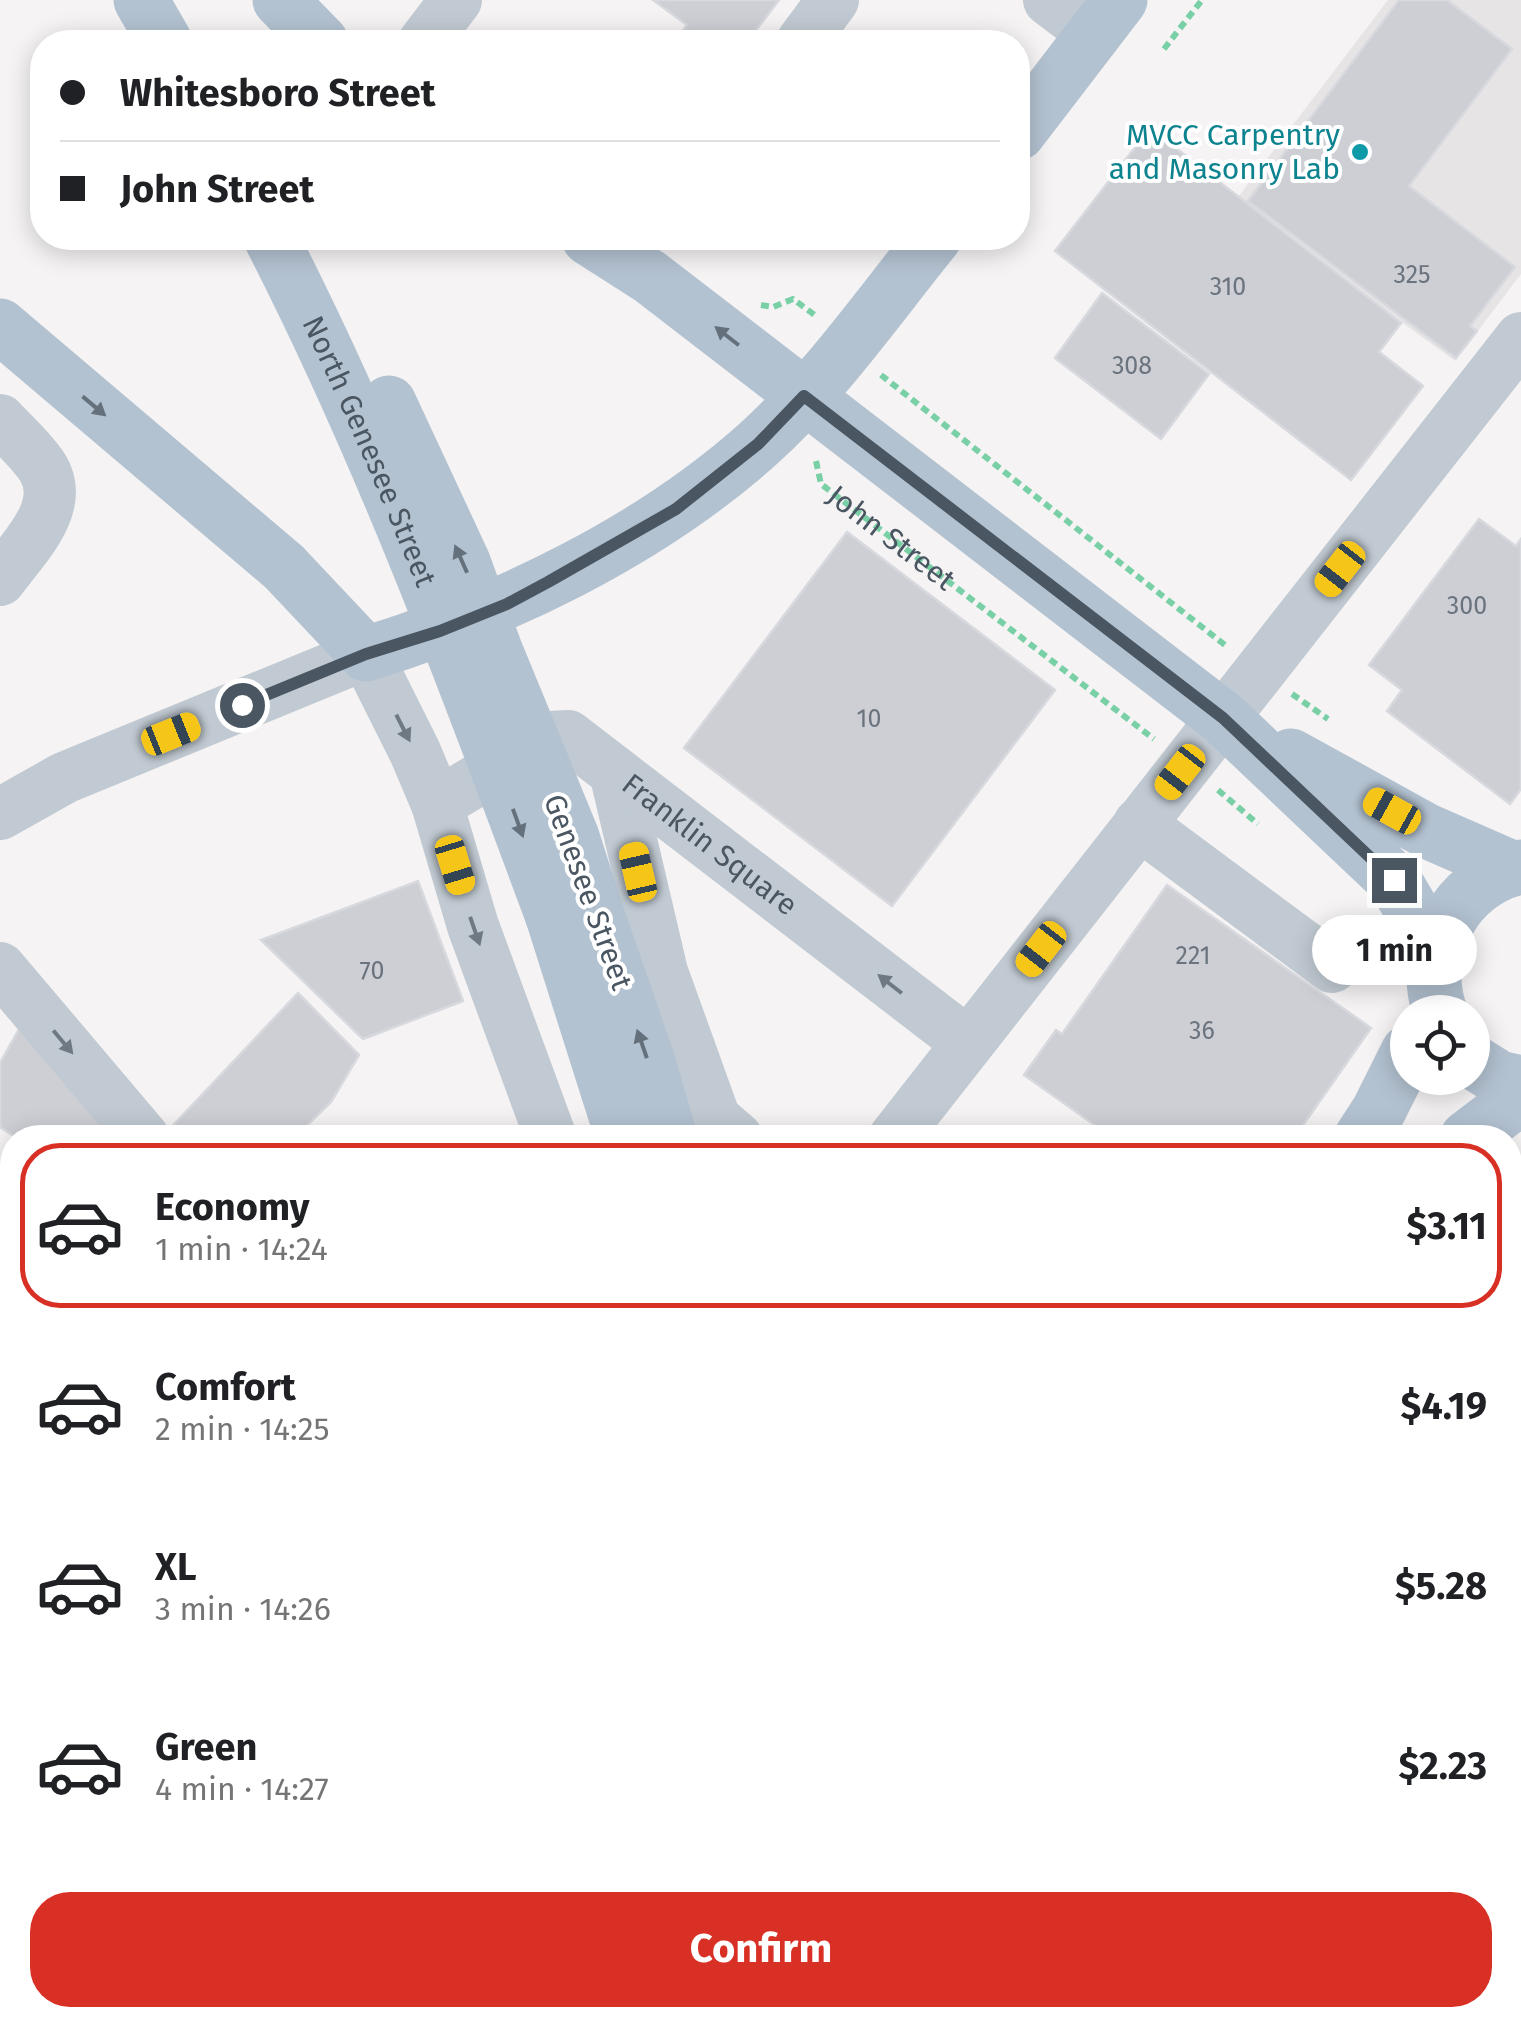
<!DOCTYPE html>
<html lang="en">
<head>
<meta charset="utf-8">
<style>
  body { margin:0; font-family:"Fira Sans",sans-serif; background:#f2f2f2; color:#202124; height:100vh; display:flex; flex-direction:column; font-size:38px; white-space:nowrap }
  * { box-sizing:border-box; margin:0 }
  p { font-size:32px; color:#757577 }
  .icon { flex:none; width:55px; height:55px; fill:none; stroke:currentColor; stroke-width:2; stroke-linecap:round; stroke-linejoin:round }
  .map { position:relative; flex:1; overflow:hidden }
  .side { position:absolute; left:0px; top:1125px; width:1522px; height:902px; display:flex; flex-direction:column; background:#fff; border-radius:40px 40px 0 0; box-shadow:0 5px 25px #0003 }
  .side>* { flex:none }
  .banner { position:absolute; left:30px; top:30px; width:1000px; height:220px; border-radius:40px; box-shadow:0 5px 25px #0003; display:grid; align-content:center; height:220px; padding:0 30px; background:#fff }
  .controls { position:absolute; left:1390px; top:995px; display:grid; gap:20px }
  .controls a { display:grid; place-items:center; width:100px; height:100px; border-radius:50%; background:#fff; box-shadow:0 5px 25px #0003; font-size:50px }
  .end { position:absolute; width:45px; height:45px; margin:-22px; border:12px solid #4a5661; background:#fff; box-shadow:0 0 0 5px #fff }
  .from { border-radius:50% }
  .bubble { position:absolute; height:70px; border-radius:35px; background:#fff; box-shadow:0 5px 25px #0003; font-size:32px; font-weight:700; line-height:70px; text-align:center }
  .car { position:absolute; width:30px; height:60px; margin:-30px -15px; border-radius:12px; box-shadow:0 0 8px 2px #0007; background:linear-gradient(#f5c518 24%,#345 0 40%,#f5c518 0 76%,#345 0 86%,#f5c518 0) }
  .banner b { display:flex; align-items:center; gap:35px; height:95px; font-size:38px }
  .banner b+b { border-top:2px solid #e0e0e0 }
  .banner i { width:25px; height:25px; background:#202124 }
  ul { padding:18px 0 0; list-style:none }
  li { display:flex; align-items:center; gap:30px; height:165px; margin:0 20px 15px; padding:0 10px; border:5px solid transparent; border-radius:40px }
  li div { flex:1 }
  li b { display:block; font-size:38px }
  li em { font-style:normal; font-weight:700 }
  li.active { border-color:#d93025 }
  li>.icon { width:90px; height:90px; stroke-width:1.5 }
  .primary-button { display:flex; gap:20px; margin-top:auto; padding:20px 30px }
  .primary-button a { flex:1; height:115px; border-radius:40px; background:#d93025; color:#fff; font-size:40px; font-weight:700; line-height:115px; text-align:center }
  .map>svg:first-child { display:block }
  .education { fill:#e6e4e5 }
  .building { fill:#cdcfd5; stroke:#d7d9de; stroke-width:2.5 }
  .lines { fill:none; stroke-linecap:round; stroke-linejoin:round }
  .path { stroke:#7ad0a6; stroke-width:6; stroke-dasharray:8 5; stroke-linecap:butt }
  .minor { stroke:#c1cad2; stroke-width:52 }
  .major { stroke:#b3c2d1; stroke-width:55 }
  .major-bridge { stroke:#b3c2d1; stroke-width:55 }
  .oneway { fill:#64717d }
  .oneway2 { fill:#6e7983 }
  .route { stroke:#4a5661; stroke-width:12 }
  .culture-dot { fill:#0f9aa8; stroke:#fff; stroke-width:4 }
  .labels { text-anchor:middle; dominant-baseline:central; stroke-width:8; stroke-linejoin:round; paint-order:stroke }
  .number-label { font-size:25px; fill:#6b747e }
  .culture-label { font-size:30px; fill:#0d838f; stroke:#fff; text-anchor:end }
  .street-label { font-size:30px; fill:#4a5661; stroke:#fff }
</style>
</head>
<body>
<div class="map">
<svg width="1521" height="2026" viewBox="0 0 1521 2026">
  <rect width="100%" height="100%" fill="#f5f3f3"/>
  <path class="education" d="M1388,0H1521V274L1455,361L1235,201Z"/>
  <path class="building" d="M653,0H779L747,42H674L687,25Z
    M1399,0H1447L1512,49L1409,186L1515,267L1470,326L1477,331L1456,358L1248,201Z
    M1150,128L1401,323L1379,352L1423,386L1351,480L1055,251Z
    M1102,293L1209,374L1161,439L1055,358Z
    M1479,519L1516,546L1521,539V789L1510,804L1387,711L1402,690L1369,665Z
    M847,532L1055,690L892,906L684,748Z
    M418,881L463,1001L363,1039L261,940Z
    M1167,885L1371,1028L1294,1138H1113L1024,1075L1056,1030L1062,1034Z
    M298,993L359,1055L331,1102L294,1138L162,1137Z
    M28,1013L132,1138H17L0,1127V1063Z
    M1510,1556L1521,1565V1707L1510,1721Z
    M0,1558L12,1571V1682L3,1690L0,1686Z
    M1521,1707V1865L1510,1879V1721Z
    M127,2015H230L219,2026H137Z
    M348,2015H408L397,2026H338Z
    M968,2015H1220L1230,2026H972Z
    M1311,2015H1405L1397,2026H1325Z"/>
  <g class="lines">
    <g class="path">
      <path d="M1164,49L1202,0"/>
      <path d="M761,305L773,307L793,299L816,316"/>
      <path d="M881,375L1225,645"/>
      <path id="s1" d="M816,461L821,484L1154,739"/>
      <path d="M1292,694L1328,719"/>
      <path d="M1218,790L1258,824"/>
    </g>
    <g class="minor">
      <path d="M1049,0L1094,34"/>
      <path d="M424,42L456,0"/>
      <path d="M802,42L833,0"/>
      <path d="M0,420C14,435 32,451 43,468C67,508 22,549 0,580"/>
      <path d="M615,772L662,972L715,1119L737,1138"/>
      <path id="s2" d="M437,804L550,737L568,736L968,1043"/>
      <path d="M0,814L64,778L366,654L415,752L437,804L473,926L551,1138"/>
      <path d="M1139,824L1332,967"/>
      <path d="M0,968L144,1138"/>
      <path d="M894,1138L1521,338"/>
      <path d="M0,1415L12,1429"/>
      <path d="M1510,1508L1521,1517"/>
      <path d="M0,1943L12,1957"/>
      <path d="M1510,1979L1521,1965"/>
      <path d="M66,2015L76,2026"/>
      <path d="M1242,2015L1253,2026"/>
      <path d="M454,2026L465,2015"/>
      <path d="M1473,2026L1482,2015"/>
    </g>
    <path class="major" d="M141,0L165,42
      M280,0L321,42
      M1018,133L1120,0
      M589,238L650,277L1223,718L1394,880L1420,924L1433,972
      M0,326L284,567L366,654C504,611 648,542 757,445C824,385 878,307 934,238
      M1291,756L1427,831L1514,869
      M594,906L649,1065L670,1138
      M553,917L623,1138
      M1440,1012C1419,951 1455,881 1521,867
      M1472,1061L1499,1078L1521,1083
      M1361,1138L1379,1110L1408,1052
      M1467,1138L1521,1097
      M890,2015L894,2026
      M671,2026L681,2015
      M769,2026L779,2015"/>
    <g class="major-bridge">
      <path id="s3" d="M271,238C383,456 468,687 553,917"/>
      <path d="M389,403L463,562L495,650L572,837L594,906"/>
    </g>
  </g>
  <defs><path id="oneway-solid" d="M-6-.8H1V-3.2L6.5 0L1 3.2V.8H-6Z" transform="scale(2.5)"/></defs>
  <g class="oneway">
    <use href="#oneway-solid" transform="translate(727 336) rotate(-142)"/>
    <use href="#oneway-solid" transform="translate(94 406) rotate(40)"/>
    <use href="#oneway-solid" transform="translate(461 559) rotate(-114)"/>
    <use href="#oneway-solid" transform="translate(518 823) rotate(70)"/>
    <use href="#oneway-solid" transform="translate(642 1044) rotate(-109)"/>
  </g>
  <g class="oneway2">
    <use href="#oneway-solid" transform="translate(403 728) rotate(63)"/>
    <use href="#oneway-solid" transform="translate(475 931) rotate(71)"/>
    <use href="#oneway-solid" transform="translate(890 984) rotate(-142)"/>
    <use href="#oneway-solid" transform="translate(63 1042) rotate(50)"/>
  </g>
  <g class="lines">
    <path class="route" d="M242,705L366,654L440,631L507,604L548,582L676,509L758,444L804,396L1223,718L1394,880"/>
  </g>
  <circle class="culture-dot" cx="1360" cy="152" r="10"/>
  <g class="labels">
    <g class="number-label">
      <text x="1412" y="275">325</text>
      <text x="1228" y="287">310</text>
      <text x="1132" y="366">308</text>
      <text x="1467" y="606">300</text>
      <text x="869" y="719">10</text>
      <text x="1193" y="956">221</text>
      <text x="372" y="971">70</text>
      <text x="1202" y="1031">36</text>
    </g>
    <g class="culture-label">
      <text x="1340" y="135">MVCC Carpentry<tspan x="1340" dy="34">and Masonry Lab</tspan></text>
    </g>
    <g class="street-label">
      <text stroke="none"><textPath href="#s3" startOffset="235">North Genesee Street</textPath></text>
      <text stroke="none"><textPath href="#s1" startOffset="112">John Street</textPath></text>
      <text stroke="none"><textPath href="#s2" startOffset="328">Franklin Square</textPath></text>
      <text transform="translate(588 892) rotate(70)">Genesee Street</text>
    </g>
  </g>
</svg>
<div class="controls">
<a><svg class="icon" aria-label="locate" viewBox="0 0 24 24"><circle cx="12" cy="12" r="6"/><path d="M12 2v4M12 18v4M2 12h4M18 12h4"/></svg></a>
</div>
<i class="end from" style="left:242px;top:705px"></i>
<i class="end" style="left:1394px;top:880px"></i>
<div class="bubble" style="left:1312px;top:915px;width:165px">1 min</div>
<i class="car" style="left:1340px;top:569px;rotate:218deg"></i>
<i class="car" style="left:171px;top:734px;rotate:68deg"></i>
<i class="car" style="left:1180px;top:772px;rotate:218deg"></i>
<i class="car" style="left:1392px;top:811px;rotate:299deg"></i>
<i class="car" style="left:455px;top:865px;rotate:163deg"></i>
<i class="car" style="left:638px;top:872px;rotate:347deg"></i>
<i class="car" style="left:1041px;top:949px;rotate:218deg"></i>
<div class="banner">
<b><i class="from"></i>Whitesboro Street</b>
<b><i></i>John Street</b>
</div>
<section class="side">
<ul>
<li class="active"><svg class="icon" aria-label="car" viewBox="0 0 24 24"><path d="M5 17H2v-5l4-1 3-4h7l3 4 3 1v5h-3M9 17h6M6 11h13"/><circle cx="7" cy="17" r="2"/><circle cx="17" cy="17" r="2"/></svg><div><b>Economy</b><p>1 min · 14:24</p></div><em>$3.11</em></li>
<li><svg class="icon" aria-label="car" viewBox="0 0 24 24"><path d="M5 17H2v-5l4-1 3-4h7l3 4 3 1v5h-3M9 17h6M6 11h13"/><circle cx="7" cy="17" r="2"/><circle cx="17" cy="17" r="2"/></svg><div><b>Comfort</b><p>2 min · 14:25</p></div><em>$4.19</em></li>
<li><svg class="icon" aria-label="car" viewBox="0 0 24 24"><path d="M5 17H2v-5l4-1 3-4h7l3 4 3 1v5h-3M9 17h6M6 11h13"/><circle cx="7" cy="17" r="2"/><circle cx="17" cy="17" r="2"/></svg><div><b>XL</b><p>3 min · 14:26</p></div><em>$5.28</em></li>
<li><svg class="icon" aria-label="car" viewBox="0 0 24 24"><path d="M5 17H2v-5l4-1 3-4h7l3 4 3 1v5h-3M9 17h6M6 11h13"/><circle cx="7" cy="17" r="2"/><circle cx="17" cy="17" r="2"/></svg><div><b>Green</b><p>4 min · 14:27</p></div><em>$2.23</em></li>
</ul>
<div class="primary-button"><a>Confirm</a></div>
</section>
</div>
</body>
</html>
